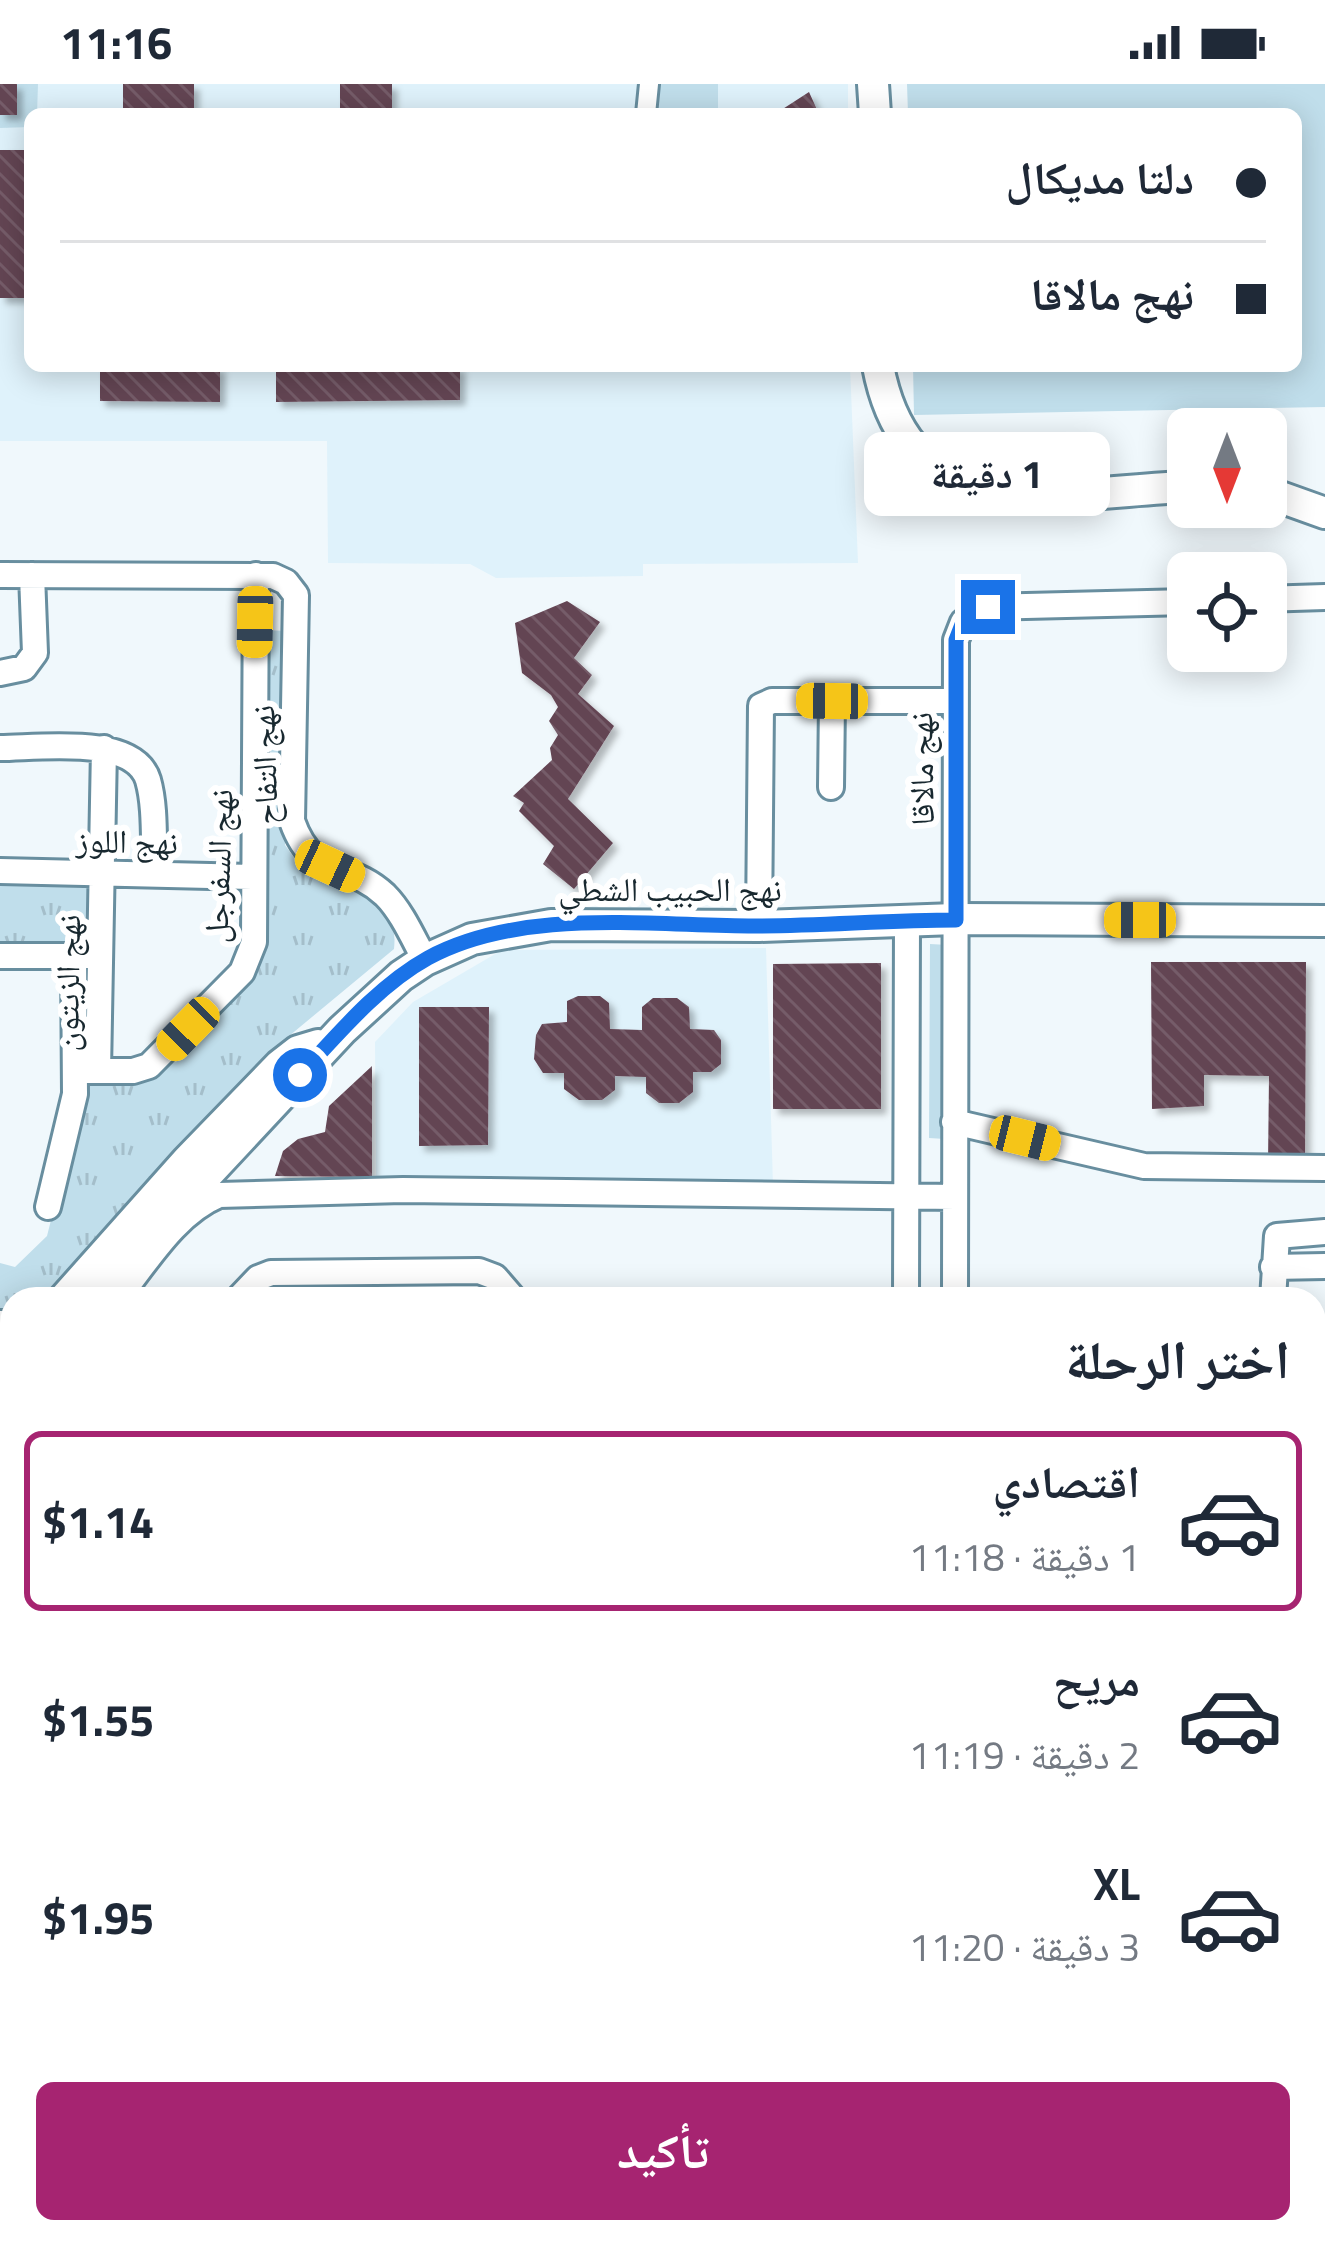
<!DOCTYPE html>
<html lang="ar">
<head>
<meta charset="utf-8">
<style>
  body { margin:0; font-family:"Titillium Web","Noto Naskh Arabic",sans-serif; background:#f2f2f3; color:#1f2937; direction:rtl; height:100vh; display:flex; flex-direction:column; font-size:45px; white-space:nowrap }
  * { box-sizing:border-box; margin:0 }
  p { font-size:39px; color:#747a83 }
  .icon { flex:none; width:66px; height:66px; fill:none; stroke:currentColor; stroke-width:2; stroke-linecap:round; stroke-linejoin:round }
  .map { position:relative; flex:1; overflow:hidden; direction:ltr }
  .side { position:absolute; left:0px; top:1203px; width:1326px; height:957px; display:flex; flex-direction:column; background:#fff; border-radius:36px 36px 0 0; box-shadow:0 6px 30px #0003; direction:rtl }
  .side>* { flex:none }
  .guide { position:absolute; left:24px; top:24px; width:1278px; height:264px; border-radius:18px; box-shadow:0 6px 30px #0003; direction:rtl; display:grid; align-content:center; height:264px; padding:0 36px; background:#fff }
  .needle { width:78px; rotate:180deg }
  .tools { position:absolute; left:1167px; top:324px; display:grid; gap:24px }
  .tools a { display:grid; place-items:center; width:120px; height:120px; border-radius:18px; background:#fff; box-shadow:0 6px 30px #0003; font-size:60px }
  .end { position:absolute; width:54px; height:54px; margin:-27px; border:15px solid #1a73e8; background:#fff; box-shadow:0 0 0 6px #fff }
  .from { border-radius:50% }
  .bubble { position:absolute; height:84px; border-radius:18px; background:#fff; box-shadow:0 6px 30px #0003; font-size:39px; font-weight:700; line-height:84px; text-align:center; direction:rtl }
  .car { position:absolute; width:36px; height:72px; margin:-36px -18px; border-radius:15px; box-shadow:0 0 9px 3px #0007; background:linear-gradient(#f5c518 24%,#345 0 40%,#f5c518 0 76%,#345 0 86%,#f5c518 0) }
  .guide b { display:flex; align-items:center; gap:42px; height:114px; font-size:45px }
  .guide b+b { border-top:3px solid #e0e1e3 }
  .guide i { width:30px; height:30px; background:#1f2937 }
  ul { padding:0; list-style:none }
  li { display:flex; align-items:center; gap:36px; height:180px; margin:0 24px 18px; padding:0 12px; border:6px solid transparent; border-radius:18px }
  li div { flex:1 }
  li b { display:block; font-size:45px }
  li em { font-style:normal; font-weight:700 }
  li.selected { border-color:#a62471 }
  li>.icon { width:108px; height:108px; stroke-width:1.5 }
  h2 { padding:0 36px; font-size:54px; line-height:144px }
  .action { display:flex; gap:24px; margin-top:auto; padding:24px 36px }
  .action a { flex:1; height:138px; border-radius:18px; background:#a62471; color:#fff; font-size:48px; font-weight:700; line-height:138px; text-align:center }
  .status { display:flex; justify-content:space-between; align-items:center; height:84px; padding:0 60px; background:#fff; direction:ltr }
  .status svg { height:33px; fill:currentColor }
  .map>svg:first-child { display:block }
  .built { fill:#dff2fb }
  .grass { fill:url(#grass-tufts) }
  .park { fill:#c0deeb }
  .building { fill:url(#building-back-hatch); filter:url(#shadow) }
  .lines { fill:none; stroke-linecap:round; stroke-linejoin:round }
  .pedestrian-casing { stroke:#688e9f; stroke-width:24 }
  .minor-casing { stroke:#688e9f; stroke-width:30 }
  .tertiary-casing { stroke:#688e9f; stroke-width:36 }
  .pedestrian { stroke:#fff; stroke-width:18 }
  .minor { stroke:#fff; stroke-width:24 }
  .tertiary { stroke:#fff; stroke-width:30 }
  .route { stroke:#1a73e8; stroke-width:15 }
  .labels { text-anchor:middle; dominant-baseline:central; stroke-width:12; stroke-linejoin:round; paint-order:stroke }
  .street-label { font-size:33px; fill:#18282f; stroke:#fff }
</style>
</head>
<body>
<div class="status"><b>11:16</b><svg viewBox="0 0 49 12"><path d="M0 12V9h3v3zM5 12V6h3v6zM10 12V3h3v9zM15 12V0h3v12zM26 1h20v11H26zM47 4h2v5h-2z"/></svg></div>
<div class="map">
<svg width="1325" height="2159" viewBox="0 0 1325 2159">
  <defs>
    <pattern id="grass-tufts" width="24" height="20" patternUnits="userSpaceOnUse" patternTransform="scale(3)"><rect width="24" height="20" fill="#c0deeb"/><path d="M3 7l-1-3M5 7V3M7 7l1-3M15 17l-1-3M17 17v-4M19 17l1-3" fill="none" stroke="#a4beca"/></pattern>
    <pattern id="building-back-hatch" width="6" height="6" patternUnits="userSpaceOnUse" patternTransform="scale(3)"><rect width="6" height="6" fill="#644453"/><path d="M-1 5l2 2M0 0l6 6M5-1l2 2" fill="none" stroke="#755c69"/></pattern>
    <filter id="shadow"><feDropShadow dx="5.5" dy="5.5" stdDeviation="3" flood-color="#0004"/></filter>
  </defs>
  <rect width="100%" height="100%" fill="#f0f8fc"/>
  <path class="built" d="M0,0H848V30H30V282H850L858,479L643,480V492L496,494L470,480L328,479L327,357H0Z
    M766,864L773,1102L376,1101L375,958L413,918L502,866Z"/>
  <path class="grass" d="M260,546L288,547L285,761L305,789C352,796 400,808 394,865L271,967L51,1215H12V1227H0V1179L15,1183L47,1152L87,993L150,991L258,879Z
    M0,798L91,799V862L0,861Z
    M930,860L948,861L945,1055L929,1054Z"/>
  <path class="park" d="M0,0H38L37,30H30V43L0,44Z
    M637,0H718V30H636Z
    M907,0H1325V323L914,331L913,282H1296V30H908Z"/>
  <path class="building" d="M0,0H17V31H0Z
    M123,0H194V29L123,28Z
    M340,0H392V30H340Z
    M809,8L819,30H775Z
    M0,66H30V214H0Z
    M100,282H220V318L100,317Z
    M276,282H460V316L276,318Z
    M567,517L600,538L574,574L592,591L578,610L614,642L568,715L613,759L574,805L543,780L554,762L519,727L524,719L513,712L552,676L550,664L558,651L549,637L558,623L551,611L522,589L515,539Z
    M1151,878H1306L1305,1083L1268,1080L1269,992L1204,991V1022L1152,1025Z
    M881,879V1025H773V880Z
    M578,912H600L609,919L610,945L642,946V923L653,914H677L689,923L690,945L714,946L721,956V980L711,988H693V1008L679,1019H659L646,1009V993L615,992V1006L602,1016H579L564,1005V989H543L534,975L536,951L542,940L567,938V917Z
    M419,923H489L488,1061L419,1062Z
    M372,982V1093L275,1092L283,1067L298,1055L325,1048L329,1022Z"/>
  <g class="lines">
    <defs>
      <path id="pedestrian" d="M646,30L649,0"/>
      <path id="minor" d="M0,491L273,492L286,498L296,511L292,737C313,797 348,776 385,811C402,828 413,854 425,876
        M1266,515L1325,513
        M0,589L24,584L35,569L32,491
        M0,664C38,664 134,650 148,696C156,724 153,760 155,790
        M831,703L832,617
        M0,787L252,793
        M759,842L761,622L772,617H953
        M0,872H88
        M76,987H133L149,982L242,888L254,858L256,491
        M98,987L104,664
        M954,1038L1144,1082L1325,1084
        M48,1123L75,1010L74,872
        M1273,1183L1325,1182
        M117,1215C147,1178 174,1130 219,1111L403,1106L955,1113
        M238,1215L258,1194L271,1189L479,1187L495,1193L514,1215
        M906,1215L907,836
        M955,1215L956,556L963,538L987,523L1188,518
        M1273,1215L1277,1152L1325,1148
        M0,1544L12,1562
        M1314,1888L1325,1890
        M1314,2120H1325
        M180,2148L186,2159
        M347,2148L352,2159
        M614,2148L620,2159
        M1130,2148L1136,2159"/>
      <path id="tertiary" d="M873,0L875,30
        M878,282C910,452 1065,407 1188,403
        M1266,408L1325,429
        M64,1215L187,1077L280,981L298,967L318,961
        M91,1215L342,946L401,892L425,876L472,855L551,841L759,842L955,835L1325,837
        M0,1242L12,1243
        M0,1266L12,1279
        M0,1298L12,1311
        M925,2148L941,2159
        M969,2148L985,2159
        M1014,2148L1031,2159
        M1056,2148L1072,2159"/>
    </defs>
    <use href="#pedestrian" class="pedestrian-casing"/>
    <use href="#minor" class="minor-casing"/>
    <use href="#tertiary" class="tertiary-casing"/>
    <use href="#pedestrian" class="pedestrian"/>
    <use href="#minor" class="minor"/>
    <use href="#tertiary" class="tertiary"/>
  </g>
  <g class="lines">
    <path class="route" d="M300,991C338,950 379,901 428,874C522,823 651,842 754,842C821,842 888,836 956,836V556L963,538L988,523"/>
  </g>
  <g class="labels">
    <g class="street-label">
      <text transform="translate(264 681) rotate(-92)">نهج التفاح</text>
      <text transform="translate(921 685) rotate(-91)">نهج مالاقا</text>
      <text transform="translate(127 757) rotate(1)">نهج اللوز</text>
      <text transform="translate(218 782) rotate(-88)">نهج السفرجل</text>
      <text x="670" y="805">نهج الحبيب الشطي</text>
      <text transform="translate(67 899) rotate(-89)">نهج الزيتون</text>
    </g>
  </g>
</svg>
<div class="tools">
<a><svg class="needle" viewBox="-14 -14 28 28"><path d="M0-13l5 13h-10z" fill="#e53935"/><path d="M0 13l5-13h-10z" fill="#747a83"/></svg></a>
<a><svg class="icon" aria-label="locate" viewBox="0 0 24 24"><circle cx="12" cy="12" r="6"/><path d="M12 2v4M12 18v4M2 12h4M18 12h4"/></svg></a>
</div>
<i class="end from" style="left:300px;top:991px"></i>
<i class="end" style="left:988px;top:523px"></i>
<div class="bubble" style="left:864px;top:348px;width:246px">1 دقيقة</div>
<i class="car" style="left:255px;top:538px;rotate:181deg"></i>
<i class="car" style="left:832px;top:617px;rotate:271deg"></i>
<i class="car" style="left:330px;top:782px;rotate:115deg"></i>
<i class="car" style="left:1140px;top:836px;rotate:270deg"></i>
<i class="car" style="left:188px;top:945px;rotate:224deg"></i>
<i class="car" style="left:1025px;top:1054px;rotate:104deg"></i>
<div class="guide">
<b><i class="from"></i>دلتا مديكال</b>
<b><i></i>نهج مالاقا</b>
</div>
<section class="side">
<h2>اختر الرحلة</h2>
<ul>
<li class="selected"><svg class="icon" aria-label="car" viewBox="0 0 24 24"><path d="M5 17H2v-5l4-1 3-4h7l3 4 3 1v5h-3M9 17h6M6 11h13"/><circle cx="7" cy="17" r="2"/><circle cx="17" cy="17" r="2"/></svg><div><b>اقتصادي</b><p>1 دقيقة · 11:18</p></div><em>$1.14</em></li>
<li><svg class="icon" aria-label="car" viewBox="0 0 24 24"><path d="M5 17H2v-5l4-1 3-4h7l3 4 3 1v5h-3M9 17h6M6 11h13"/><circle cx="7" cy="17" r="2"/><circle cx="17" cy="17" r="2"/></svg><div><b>مريح</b><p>2 دقيقة · 11:19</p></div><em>$1.55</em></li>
<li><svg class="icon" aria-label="car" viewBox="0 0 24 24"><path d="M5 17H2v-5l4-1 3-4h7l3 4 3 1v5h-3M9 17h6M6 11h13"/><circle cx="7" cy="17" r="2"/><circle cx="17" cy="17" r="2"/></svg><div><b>XL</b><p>3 دقيقة · 11:20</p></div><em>$1.95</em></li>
</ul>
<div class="action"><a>تأكيد</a></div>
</section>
</div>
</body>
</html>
